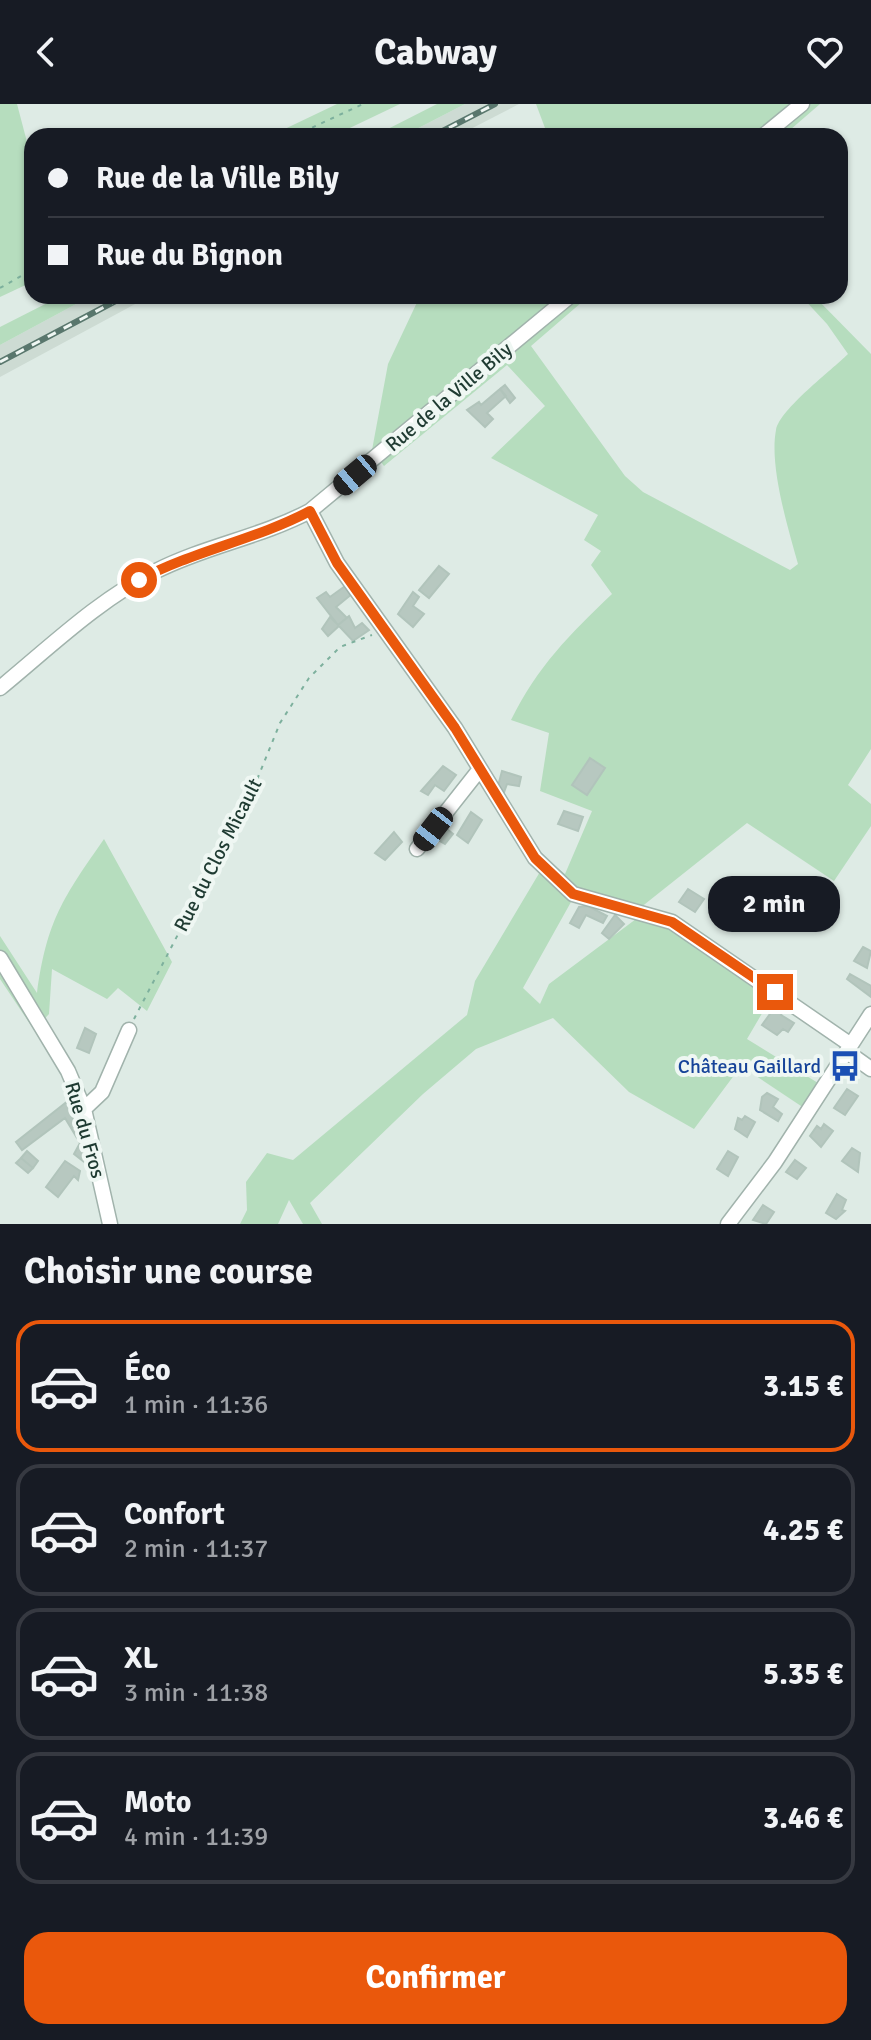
<!DOCTYPE html>
<html lang="fr">
<head>
<meta charset="utf-8">
<style>
  body { margin:0; font-family:Signika,sans-serif; background:#20242c; color:#f1f3f6; height:100vh; display:flex; flex-direction:column; font-size:30px; white-space:nowrap }
  * { box-sizing:border-box; margin:0 }
  p { font-size:26px; color:#9ea1a6 }
  .icon { flex:none; width:44px; height:44px; fill:none; stroke:currentColor; stroke-width:2; stroke-linecap:round; stroke-linejoin:round }
  .map { position:relative; height:1120px; overflow:hidden }
  .sheet { display:flex; flex-direction:column; background:#171b24; flex:1 }
  .sheet>* { flex:none }
  .banner { position:absolute; left:24px; top:24px; width:824px; height:176px; border-radius:24px; box-shadow:0 2px 6px #0004; display:grid; align-content:center; height:176px; padding:0 24px; background:#171b24 }
  .end { position:absolute; width:36px; height:36px; margin:-18px; border:10px solid #ea580c; background:#fff; box-shadow:0 0 0 4px #fff }
  .from { border-radius:50% }
  .bubble { position:absolute; height:56px; border-radius:24px; background:#171b24; box-shadow:0 2px 6px #0004; font-size:26px; font-weight:700; line-height:56px; text-align:center }
  .car { position:absolute; width:24px; height:48px; margin:-24px -12px; border-radius:10px; box-shadow:0 0 6px 2px #0007; background:linear-gradient(#222 24%,#8ab4d8 0 40%,#222 0 76%,#8ab4d8 0 86%,#222 0) }
  .banner b { display:flex; align-items:center; gap:28px; height:76px; font-size:30px }
  .banner b+b { border-top:2px solid #363941 }
  .banner i { width:20px; height:20px; background:#f1f3f6 }
  ul { padding:0; list-style:none }
  li { display:flex; align-items:center; gap:24px; height:132px; margin:0 16px 12px; padding:0 8px; border:4px solid #363941; border-radius:24px }
  li div { flex:1 }
  li b { display:block; font-size:30px }
  li em { font-style:normal; font-weight:700 }
  li.on { border-color:#ea580c }
  li>.icon { width:72px; height:72px; stroke-width:1.5 }
  h2 { padding:0 24px; font-size:36px; line-height:96px }
  .button { display:flex; gap:16px; margin-top:auto; padding:16px 24px }
  .button a { flex:1; height:92px; border-radius:24px; background:#ea580c; color:#fff; font-size:32px; font-weight:700; line-height:92px; text-align:center }
  header { display:flex; justify-content:space-between; align-items:center; height:104px; padding:0 24px; background:#171b24; font-size:36px; font-weight:700 }
  .map>svg:first-child { display:block }
  .built { fill:#cddbd3 }
  .green { fill:#b6ddbe }
  .building { fill:#b7c8c0; stroke:#b1c4bb; stroke-width:2 }
  .lines { fill:none; stroke-linecap:round; stroke-linejoin:round }
  .minor-casing { stroke:#a1b3ac; stroke-width:17 }
  .path { stroke:#7db09d; stroke-width:2; stroke-dasharray:4 6; stroke-linecap:butt }
  .minor { stroke:#fff; stroke-width:14 }
  .rail-casing { stroke:#59776d; stroke-width:6 }
  .rail { stroke:#eff7f3; stroke-width:3; stroke-dasharray:9; stroke-linecap:butt }
  .route { stroke:#ea580c; stroke-width:10 }
  .labels { text-anchor:middle; dominant-baseline:central; stroke-width:8; stroke-linejoin:round; paint-order:stroke }
  .street-label { font-size:20px; fill:#1f3b32; stroke:#eff7f3 }
  .transit-label { font-size:20px; fill:#164399; stroke:#eff7f3; text-anchor:end }
</style>
</head>
<body>
<header><svg class="icon" aria-label="back" viewBox="0 0 24 24"><path d="M15 5l-7 7 7 7"/></svg>Cabway<svg class="icon" aria-label="heart" viewBox="0 0 24 24"><path d="M12 20l-8-8c-3-5 5-10 8-4 3-6 11-1 8 4z"/></svg></header>
<div class="map">
<svg width="871" height="1120" viewBox="0 0 871 1120">
  <rect width="100%" height="100%" fill="#deebe5"/>
  <path class="built" d="M465,0H519L457,32H403Z
    M91,192H150L0,273V241Z"/>
  <path class="green" d="M0,0H17L32,57V178L0,193Z
    M337,0H400L333,32H270Z
    M437,0H465L403,32H374Z
    M536,0H820L783,32H548Z
    M61,192H91L0,241V223Z
    M420,192H589L531,242L625,372L643,388L790,466L798,460C788,424 769,362 776,326C780,305 832,266 848,250L827,220L801,192H814L871,250V645L848,681L871,700V722L834,777L747,719L640,804L587,789L571,798L523,884L540,900L549,880L636,815L674,827L771,894L747,935L818,979L804,1004L741,962L694,1025L629,988L553,914L476,945L423,990L310,1099L322,1120H303L289,1096L278,1120H240L247,1106L246,1078L267,1049L293,1056L467,911L475,877L547,756L565,770L592,707L540,687L549,629L511,616C538,562 569,531 612,490L591,461L601,447L584,436L598,411L491,354L545,302L507,261L384,362L372,346L388,260Z
    M104,735L172,858L147,907L118,884L107,895L52,865L49,910L34,926L0,875V832L37,889C47,816 63,794 104,735Z"/>
  <path class="building" d="M505,281L515,294L510,299L500,285Z
    M500,285L506,292L487,309L493,315L485,323L467,306L479,298L481,301Z
    M439,462L449,470L429,494L419,486Z
    M348,480L353,489L336,503L347,514L338,521L317,494L326,488L330,493Z
    M413,488L419,493L413,502L424,510L413,523L398,510Z
    M349,512L355,524L362,519L369,526L353,537L339,522L328,532L322,525L330,513L338,521Z
    M590,654L605,664L587,691L572,681Z
    M443,662L456,671L444,687L435,681L428,691L421,687Z
    M502,667L521,673L519,682L507,680L503,691L498,682Z
    M564,707L583,713L578,727L558,720Z
    M471,708L482,716L468,739L457,731Z
    M447,725L453,730L445,740L438,736Z
    M394,728L402,738L385,756L375,749Z
    M688,785L704,795L695,808L679,798Z
    M588,802L607,812L603,819L586,811L579,824L570,819L579,803Z
    M615,811L624,820L609,835L602,829Z
    M863,843L871,847L867,864L854,857Z
    M850,870L871,882V893L847,875Z
    M775,903L782,909L781,911L794,919L788,928L783,925L777,931L762,921Z
    M85,924L96,930L89,949L77,944Z
    M847,985L858,992L845,1011L834,1004Z
    M767,989L778,995L773,1003L782,1010L778,1017L760,1006L762,993Z
    M69,996L76,1011L73,1014L79,1022L77,1024L85,1036L83,1057L74,1050L80,1039L65,1014L22,1046L16,1038Z
    M745,1012L755,1018L747,1033L735,1025L738,1014L742,1016Z
    M824,1020L833,1027L821,1043L810,1032L817,1022L821,1025Z
    M852,1044L860,1049L858,1068L842,1057Z
    M27,1047L38,1057L33,1064L21,1054Z
    M728,1047L738,1053L728,1072L717,1065Z
    M21,1054L33,1064L28,1069L16,1059Z
    M795,1056L806,1064L797,1075L786,1068Z
    M65,1057L80,1067L78,1076L74,1072L58,1093L46,1083Z
    M837,1090L846,1096L842,1106L845,1107L836,1115L826,1109Z
    M763,1101L774,1108L766,1120L753,1116Z"/>
  <g class="lines">
    <defs>
      <path id="minor" d="M763,32L802,0
        M310,407L337,459L455,624L535,754L573,790L672,818L851,941
        M0,584C50,543 98,496 156,467C205,442 261,433 310,407L570,192
        M417,745L480,665
        M0,854L68,967L84,1005L110,1120
        M847,948L871,965
        M84,1005L102,988L129,926
        M728,1120L775,1058L871,910"/>
    </defs>
    <use href="#minor" class="minor-casing"/>
    <path class="path" d="M294,32L363,0
      M0,184L32,166
      M134,915L252,688L280,619L309,574L340,543L372,531"/>
    <use href="#minor" class="minor"/>
    <defs>
      <path id="rail" d="M433,32L495,0
        M0,258L125,192"/>
    </defs>
    <use href="#rail" class="rail-casing"/>
    <use href="#rail" class="rail"/>
  </g>
  <g class="lines">
    <path class="route" d="M139,476C193,447 255,436 310,407L337,459L455,624L535,754L573,790L672,818L775,888"/>
  </g>
  <defs>
    <symbol id="bus-bare" viewBox="-9 -9 18 18"><path d="M-5-6H5V4H4V6H2V4H-2V6H-4V4H-5ZM-3.5-4V0h7V-4ZM-3.5 1.2v1.5H-2V1.2ZM2 1.2v1.5H3.5V1.2Z" fill="#1a4fb4" stroke="#eff7f3" stroke-width="2.5" paint-order="stroke"/></symbol>
  </defs>
  <g fill-rule="evenodd">
    <use href="#bus-bare" x="823" y="940" width="44" height="44"/>
  </g>
  <g class="labels">
    <g class="street-label">
      <text transform="translate(449 293) rotate(-40)">Rue de la Ville Bily</text>
      <text transform="translate(218 751) rotate(-63)">Rue du Clos Micault</text>
      <text transform="translate(85 1026) rotate(74)">Rue du Fros</text>
    </g>
    <g class="transit-label">
      <text x="821" y="962">Château Gaillard</text>
    </g>
  </g>
</svg>
<i class="end from" style="left:139px;top:476px"></i>
<i class="end" style="left:775px;top:888px"></i>
<div class="bubble" style="left:708px;top:772px;width:132px">2 min</div>
<i class="car" style="left:355px;top:371px;rotate:230deg"></i>
<i class="car" style="left:433px;top:725px;rotate:218deg"></i>
<div class="banner">
<b><i class="from"></i>Rue de la Ville Bily</b>
<b><i></i>Rue du Bignon</b>
</div>
</div>
<section class="sheet">
<h2>Choisir une course</h2>
<ul>
<li class="on"><svg class="icon" aria-label="car" viewBox="0 0 24 24"><path d="M5 17H2v-5l4-1 3-4h7l3 4 3 1v5h-3M9 17h6M6 11h13"/><circle cx="7" cy="17" r="2"/><circle cx="17" cy="17" r="2"/></svg><div><b>Éco</b><p>1 min · 11:36</p></div><em>3.15 €</em></li>
<li><svg class="icon" aria-label="car" viewBox="0 0 24 24"><path d="M5 17H2v-5l4-1 3-4h7l3 4 3 1v5h-3M9 17h6M6 11h13"/><circle cx="7" cy="17" r="2"/><circle cx="17" cy="17" r="2"/></svg><div><b>Confort</b><p>2 min · 11:37</p></div><em>4.25 €</em></li>
<li><svg class="icon" aria-label="car" viewBox="0 0 24 24"><path d="M5 17H2v-5l4-1 3-4h7l3 4 3 1v5h-3M9 17h6M6 11h13"/><circle cx="7" cy="17" r="2"/><circle cx="17" cy="17" r="2"/></svg><div><b>XL</b><p>3 min · 11:38</p></div><em>5.35 €</em></li>
<li><svg class="icon" aria-label="car" viewBox="0 0 24 24"><path d="M5 17H2v-5l4-1 3-4h7l3 4 3 1v5h-3M9 17h6M6 11h13"/><circle cx="7" cy="17" r="2"/><circle cx="17" cy="17" r="2"/></svg><div><b>Moto</b><p>4 min · 11:39</p></div><em>3.46 €</em></li>
</ul>
<div class="button"><a>Confirmer</a></div>
</section>
</body>
</html>
